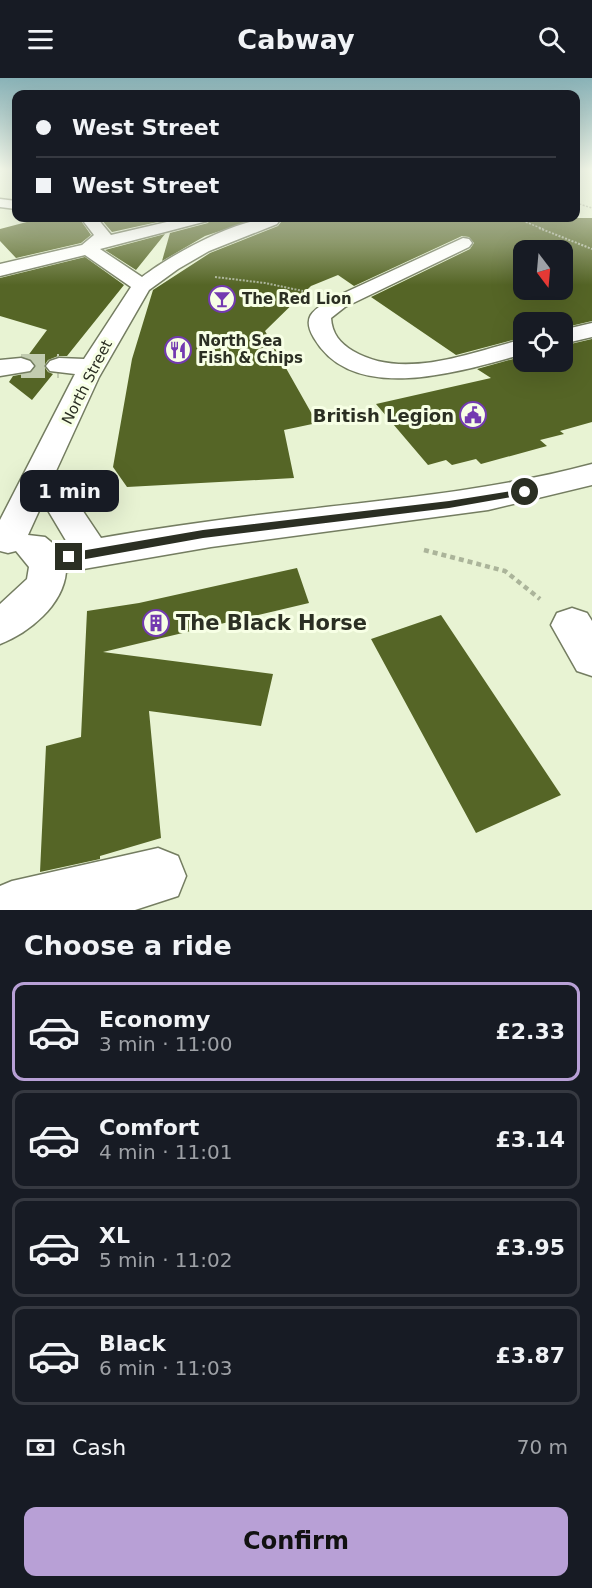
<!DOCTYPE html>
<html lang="en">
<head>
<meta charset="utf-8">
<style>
  body { margin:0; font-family:"DejaVu Sans",sans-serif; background:#20242c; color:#f1f3f6; height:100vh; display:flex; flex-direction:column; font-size:22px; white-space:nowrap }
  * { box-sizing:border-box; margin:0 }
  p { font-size:20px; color:#9ea1a6 }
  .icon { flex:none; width:33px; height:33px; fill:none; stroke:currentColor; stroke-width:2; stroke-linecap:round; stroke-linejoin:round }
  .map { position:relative; height:832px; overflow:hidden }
  .drawer { display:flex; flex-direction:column; background:#171b24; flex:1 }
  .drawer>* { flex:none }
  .top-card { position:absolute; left:12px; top:12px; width:568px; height:132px; border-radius:12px; box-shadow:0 6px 24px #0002; display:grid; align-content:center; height:132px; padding:0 24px; background:#171b24 }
  .needle { width:39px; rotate:164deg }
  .fabs { position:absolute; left:513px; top:162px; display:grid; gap:12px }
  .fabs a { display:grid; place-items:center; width:60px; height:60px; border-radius:12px; background:#171b24; box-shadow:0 6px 24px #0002; font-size:30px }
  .end { position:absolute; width:27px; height:27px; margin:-14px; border:8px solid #2b2f23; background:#fff; box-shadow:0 0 0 3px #fff }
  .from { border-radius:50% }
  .bubble { position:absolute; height:42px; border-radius:12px; background:#171b24; box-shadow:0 6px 24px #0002; font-size:20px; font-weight:600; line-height:42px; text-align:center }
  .top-card b { display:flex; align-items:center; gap:21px; height:57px; font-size:22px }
  .top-card b+b { border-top:2px solid #363941 }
  .top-card i { width:15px; height:15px; background:#f1f3f6 }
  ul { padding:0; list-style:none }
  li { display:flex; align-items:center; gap:18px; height:99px; margin:0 12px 9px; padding:0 12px; border:3px solid #363941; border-radius:12px }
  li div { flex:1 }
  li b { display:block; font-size:22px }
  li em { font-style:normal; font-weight:600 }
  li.on { border-color:#b8a0d6 }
  li>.icon { width:54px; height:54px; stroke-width:1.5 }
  h2 { padding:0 24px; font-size:27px; line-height:72px }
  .pay { display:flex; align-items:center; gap:15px; height:66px; padding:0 24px; font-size:22px }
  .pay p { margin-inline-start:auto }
  .primary-button { display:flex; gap:12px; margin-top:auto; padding:12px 24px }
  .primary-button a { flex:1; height:69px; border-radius:12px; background:#b8a0d6; color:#111; font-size:24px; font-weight:600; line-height:69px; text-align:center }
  header { display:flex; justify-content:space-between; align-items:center; height:78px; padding:0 24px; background:#171b24; font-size:27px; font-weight:600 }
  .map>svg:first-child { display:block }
  .building { fill:#556526; fill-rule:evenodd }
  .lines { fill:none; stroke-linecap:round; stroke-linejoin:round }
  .minor-tunnel { stroke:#c2ccb0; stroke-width:24; stroke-dasharray:24 12; stroke-linecap:butt }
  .minor-casing { stroke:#747d61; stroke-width:3 }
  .path-far2 { stroke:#abb49a; stroke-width:1.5; stroke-dasharray:2 1.5; stroke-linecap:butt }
  .path-far1 { stroke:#abb49a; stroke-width:2; stroke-dasharray:2 1.5; stroke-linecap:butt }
  .path { stroke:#abb49a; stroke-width:4.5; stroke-dasharray:5 4; stroke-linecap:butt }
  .minor { fill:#fff; fill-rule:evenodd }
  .route { fill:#2b2f23 }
  .labels { text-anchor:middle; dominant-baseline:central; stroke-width:6; stroke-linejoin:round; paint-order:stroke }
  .far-poi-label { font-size:15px; font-weight:bold; fill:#2b2f23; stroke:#f7ffe5; text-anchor:start }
  .far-street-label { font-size:15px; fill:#2b2f23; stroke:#f7ffe5 }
  .poi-label { font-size:18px; font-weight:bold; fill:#2b2f23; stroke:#f7ffe5; text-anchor:end }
  .near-poi-label { font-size:21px; font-weight:bold; fill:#2b2f23; stroke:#f7ffe5; text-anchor:start }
</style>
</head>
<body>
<header><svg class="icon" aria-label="menu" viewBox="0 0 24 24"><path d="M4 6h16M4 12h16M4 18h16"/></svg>Cabway<svg class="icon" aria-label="search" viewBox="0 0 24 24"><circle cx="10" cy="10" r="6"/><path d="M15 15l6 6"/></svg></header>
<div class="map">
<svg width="592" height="832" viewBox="0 0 592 832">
  <rect width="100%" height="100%" fill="#e8f3d3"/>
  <path class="building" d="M42,140H79L91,157L81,165L16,180L0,163V151Z
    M100,140H176L112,154Z
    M211,140H259L205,158L162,183L170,155L208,145Z
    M279,140H592V243L562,250V244H524V259L456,277L371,219L470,171L474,165L469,159L462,158L354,208L338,197L311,208L265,253L317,345L284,352L294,400L127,409L113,389L132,281L153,212L210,175L278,148L281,144ZM524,172H562V212H524Z
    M165,156L136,192L105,172Z
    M85,179L124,207L67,278H58L48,282L44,288L48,294L53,296L32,322L9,304L13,298L30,295L36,289L32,282L27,279L47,252L0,238V200Z
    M592,261V344L560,353L564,356L540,362L547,368L481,386L476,381L452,387L446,382L428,387L376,326L491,300L477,291L524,278V284H562V268Z
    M297,490L309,525L103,574L273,596L261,648L149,633L161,760L100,778V781L40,794L46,668L81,659L87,533L139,525Z
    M441,537L561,717L476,755L371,561Z"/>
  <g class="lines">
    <path class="minor-tunnel" d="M21,288H59"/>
    <defs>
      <path id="minor" d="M0,121L16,123V131L0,129Z
        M81,140H97L111,157L184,140H209L207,143L100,171L142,199C172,176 239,139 277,140L279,143L277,146L209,173L178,191L149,212L99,299L56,393L101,460C170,448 240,439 309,431C404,420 499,411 592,386V407L488,432L211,469L66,494C63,527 29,555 0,566V526L27,501L29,489L16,473L8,475L0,473V442L75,296L50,293L46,288L50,283L59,280L84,281L131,209L85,177L0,198V186L82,167L94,157ZM43,424L68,466L56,468L45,459L28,457Z
        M463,160L469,161L472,165L469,169L345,229L331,240C332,256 340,265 353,273C404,303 471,274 524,261V276C464,292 354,329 314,260C301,238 314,232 331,221Z
        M592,245V259L562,266V252Z
        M21,280L30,283L34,288L30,293L0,298V282Z
        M572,530L587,535L592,543V598L577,593L551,547L557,535Z
        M158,770L178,778L186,798L178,818L135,832H0V808L12,803Z"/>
    </defs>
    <use href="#minor" class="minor-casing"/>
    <path class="path-far2" d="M0,93L5,91
      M576,125L592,130
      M516,140L543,151"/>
    <path class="path-far1" d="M539,150L592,171
      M215,199L265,205L303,213"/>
    <path class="path" d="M424,472L505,493L540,521"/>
    <use href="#minor" class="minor"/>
  </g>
  <linearGradient id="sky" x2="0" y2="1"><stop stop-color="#89b2b7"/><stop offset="0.44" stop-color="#f5faeb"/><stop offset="1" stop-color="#f5faeb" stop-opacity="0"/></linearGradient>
  <rect width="592" height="207" fill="url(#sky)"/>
  <path class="route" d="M525,411L530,414L528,416L449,430L203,460L69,484L64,479L69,475L203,452L449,423Z"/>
  <defs>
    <symbol id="bar-ring" viewBox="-11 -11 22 22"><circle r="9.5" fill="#f7ffe5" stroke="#733ab0" stroke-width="1.5"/><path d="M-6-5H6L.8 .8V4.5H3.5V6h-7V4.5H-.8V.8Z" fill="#733ab0"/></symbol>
    <symbol id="restaurant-ring" viewBox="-11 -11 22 22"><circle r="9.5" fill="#f7ffe5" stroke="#733ab0" stroke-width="1.5"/><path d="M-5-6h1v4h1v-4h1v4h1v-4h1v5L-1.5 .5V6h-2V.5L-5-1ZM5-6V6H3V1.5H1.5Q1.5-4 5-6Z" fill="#733ab0"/></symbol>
    <symbol id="civic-ring" viewBox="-11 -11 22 22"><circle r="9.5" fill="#f7ffe5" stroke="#733ab0" stroke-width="1.5"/><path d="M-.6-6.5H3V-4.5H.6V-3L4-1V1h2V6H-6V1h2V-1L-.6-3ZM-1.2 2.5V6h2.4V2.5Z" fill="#733ab0"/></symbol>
    <symbol id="building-ring" viewBox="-11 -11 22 22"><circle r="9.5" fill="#f7ffe5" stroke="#733ab0" stroke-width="1.5"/><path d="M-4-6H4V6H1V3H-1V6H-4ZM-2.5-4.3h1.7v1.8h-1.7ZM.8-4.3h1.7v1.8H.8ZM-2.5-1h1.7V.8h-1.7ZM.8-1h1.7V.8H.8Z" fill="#733ab0"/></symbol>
  </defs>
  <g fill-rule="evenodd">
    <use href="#bar-ring" x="207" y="206" width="30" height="30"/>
    <use href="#restaurant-ring" x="163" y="257" width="30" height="30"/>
    <use href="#civic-ring" x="458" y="322" width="30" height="30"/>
    <use href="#building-ring" x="141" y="530" width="30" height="30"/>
  </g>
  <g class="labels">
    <g class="far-poi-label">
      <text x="242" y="221">The Red Lion</text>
      <text x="198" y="263">North Sea<tspan x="198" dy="17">Fish &amp; Chips</tspan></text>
    </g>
    <g class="far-street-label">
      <text transform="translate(87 304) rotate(-63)">North Street</text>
    </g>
    <g class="poi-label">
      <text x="454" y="337">British Legion</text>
    </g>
    <g class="near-poi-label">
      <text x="176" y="545">The Black Horse</text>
    </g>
  </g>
</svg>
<div class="fabs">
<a><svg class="needle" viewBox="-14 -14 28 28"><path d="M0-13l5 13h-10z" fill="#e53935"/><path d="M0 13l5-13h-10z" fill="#9ea1a6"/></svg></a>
<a><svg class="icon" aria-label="locate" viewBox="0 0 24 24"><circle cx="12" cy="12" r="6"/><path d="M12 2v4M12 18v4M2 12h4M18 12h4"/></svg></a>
</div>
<i class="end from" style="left:525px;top:414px"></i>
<i class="end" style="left:69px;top:479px"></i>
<div class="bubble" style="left:20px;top:392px;width:99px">1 min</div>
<div class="top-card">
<b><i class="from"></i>West Street</b>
<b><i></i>West Street</b>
</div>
</div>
<section class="drawer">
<h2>Choose a ride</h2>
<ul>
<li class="on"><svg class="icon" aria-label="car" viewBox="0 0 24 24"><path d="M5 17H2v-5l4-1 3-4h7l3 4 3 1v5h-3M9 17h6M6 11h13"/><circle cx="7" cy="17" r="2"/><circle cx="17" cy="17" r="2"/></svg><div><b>Economy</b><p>3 min · 11:00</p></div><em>£2.33</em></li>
<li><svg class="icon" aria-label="car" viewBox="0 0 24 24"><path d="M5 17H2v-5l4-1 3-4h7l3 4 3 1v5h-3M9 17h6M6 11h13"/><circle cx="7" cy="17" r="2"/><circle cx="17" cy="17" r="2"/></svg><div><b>Comfort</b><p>4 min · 11:01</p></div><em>£3.14</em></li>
<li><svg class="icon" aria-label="car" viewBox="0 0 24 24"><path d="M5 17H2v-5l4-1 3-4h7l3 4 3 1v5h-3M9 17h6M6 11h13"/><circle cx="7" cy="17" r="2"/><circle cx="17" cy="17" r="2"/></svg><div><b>XL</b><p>5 min · 11:02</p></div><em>£3.95</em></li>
<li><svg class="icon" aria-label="car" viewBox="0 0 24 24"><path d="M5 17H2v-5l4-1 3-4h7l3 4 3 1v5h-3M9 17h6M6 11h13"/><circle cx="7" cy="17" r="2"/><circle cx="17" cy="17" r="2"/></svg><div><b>Black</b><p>6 min · 11:03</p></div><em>£3.87</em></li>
</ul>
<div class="pay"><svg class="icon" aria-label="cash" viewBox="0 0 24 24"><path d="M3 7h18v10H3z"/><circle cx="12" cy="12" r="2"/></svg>Cash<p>70 m</p></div>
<div class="primary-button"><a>Confirm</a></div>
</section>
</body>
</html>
